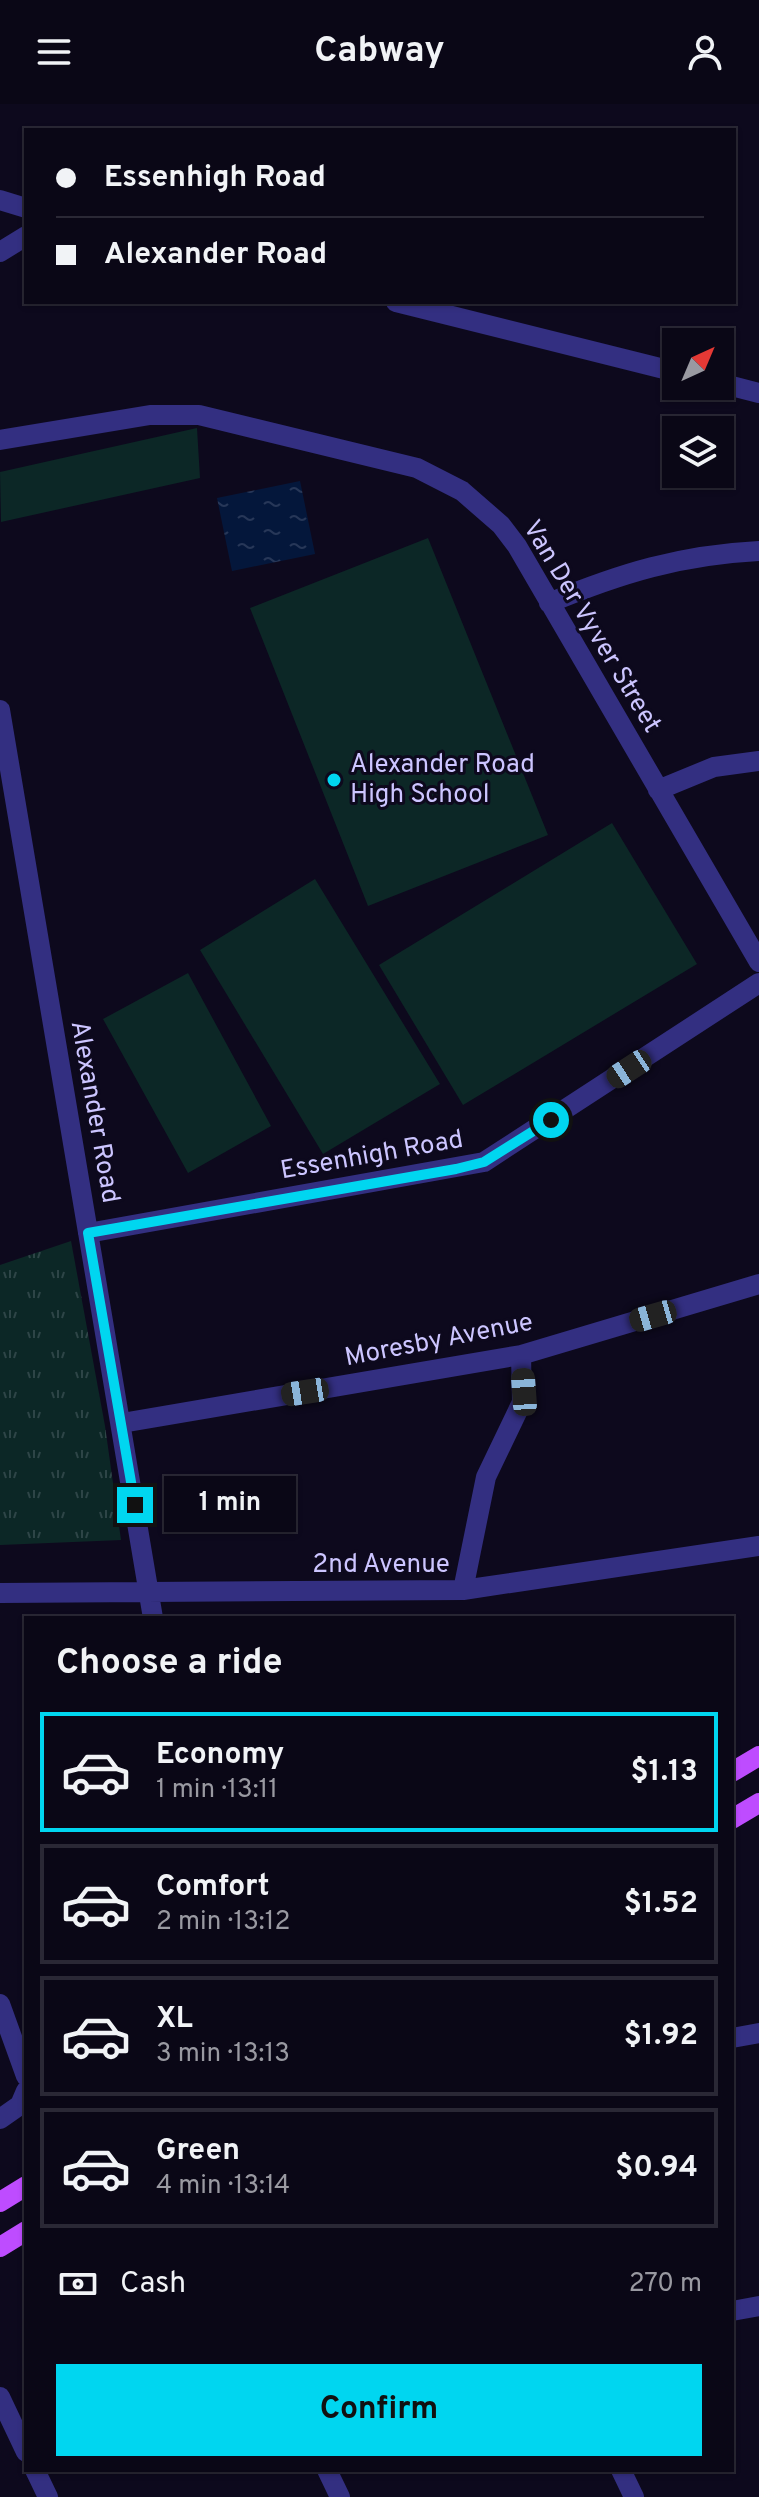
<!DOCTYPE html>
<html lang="en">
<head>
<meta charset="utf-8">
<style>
  body { margin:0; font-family:Overpass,sans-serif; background:#13101f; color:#f1f3f6; height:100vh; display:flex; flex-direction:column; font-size:30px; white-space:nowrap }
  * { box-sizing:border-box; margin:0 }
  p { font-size:26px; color:#9999a1 }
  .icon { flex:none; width:44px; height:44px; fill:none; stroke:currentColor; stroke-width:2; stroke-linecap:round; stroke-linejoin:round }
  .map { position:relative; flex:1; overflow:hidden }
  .drawer { position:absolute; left:24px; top:1512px; width:710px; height:856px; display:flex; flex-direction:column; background:#0a0716; border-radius:0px; box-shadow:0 2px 6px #0004,0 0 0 2px #2a2835 }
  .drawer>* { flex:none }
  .top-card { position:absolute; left:24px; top:24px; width:712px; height:176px; border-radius:0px; box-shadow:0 2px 6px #0004,0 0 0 2px #2a2835; display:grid; align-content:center; height:176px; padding:0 32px; background:#0a0716 }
  .needle { width:52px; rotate:44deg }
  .tools { position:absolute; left:662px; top:224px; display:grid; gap:16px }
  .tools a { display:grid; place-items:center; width:72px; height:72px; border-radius:0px; background:#0a0716; box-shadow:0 2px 6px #0004,0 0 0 2px #2a2835; font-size:40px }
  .end { position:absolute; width:36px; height:36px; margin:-18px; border:10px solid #00d6f0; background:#111; box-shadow:0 0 0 4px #111 }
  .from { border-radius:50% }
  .bubble { position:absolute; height:56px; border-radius:0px; background:#0a0716; box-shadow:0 2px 6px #0004,0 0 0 2px #2a2835; font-size:26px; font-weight:700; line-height:56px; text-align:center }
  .car { position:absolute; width:24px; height:48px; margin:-24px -12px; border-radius:10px; box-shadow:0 0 6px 2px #0007; background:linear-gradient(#222 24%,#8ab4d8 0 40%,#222 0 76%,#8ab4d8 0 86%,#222 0) }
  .top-card b { display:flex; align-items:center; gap:28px; height:76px; font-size:30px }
  .top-card b+b { border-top:2px solid #2a2835 }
  .top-card i { width:20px; height:20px; background:#f1f3f6 }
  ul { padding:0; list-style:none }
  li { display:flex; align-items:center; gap:24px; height:120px; margin:0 16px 12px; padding:0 16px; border:4px solid #2a2835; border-radius:0px }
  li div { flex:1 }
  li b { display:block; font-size:30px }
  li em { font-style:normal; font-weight:700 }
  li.active { border-color:#00d6f0 }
  li>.icon { width:72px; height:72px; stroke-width:1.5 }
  h2 { padding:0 32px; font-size:36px; line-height:96px }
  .pay { display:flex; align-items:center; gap:20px; height:88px; padding:0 32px; font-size:30px }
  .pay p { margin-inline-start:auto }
  .cta { display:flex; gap:16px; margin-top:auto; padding:16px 32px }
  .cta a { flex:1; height:92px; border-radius:0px; background:#00d6f0; color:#111; font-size:32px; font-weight:700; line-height:92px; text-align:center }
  header { display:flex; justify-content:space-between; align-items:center; height:104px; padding:0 32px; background:#0a0716; font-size:36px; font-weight:700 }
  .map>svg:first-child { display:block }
  .grass { fill:url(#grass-tufts) }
  .garden { fill:#0c2726 }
  .water { fill:url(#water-ripples) }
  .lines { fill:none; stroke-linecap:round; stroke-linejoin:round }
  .minor { stroke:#332f81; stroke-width:20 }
  .major { stroke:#be4cff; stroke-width:20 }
  .route { stroke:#00d6f0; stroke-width:10 }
  .poi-dot { fill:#00d6f0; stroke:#0d091d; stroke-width:3 }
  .labels { text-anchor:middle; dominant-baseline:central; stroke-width:6; stroke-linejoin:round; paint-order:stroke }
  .street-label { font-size:26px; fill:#ccc5ff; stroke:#0d091d }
  .poi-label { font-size:26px; fill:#ccc5ff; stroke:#0d091d; text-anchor:start }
</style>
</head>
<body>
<header><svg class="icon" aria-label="menu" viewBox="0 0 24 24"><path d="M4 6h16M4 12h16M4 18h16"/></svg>Cabway<svg class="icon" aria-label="person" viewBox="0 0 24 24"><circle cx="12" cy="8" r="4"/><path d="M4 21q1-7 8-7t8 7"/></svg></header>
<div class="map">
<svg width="759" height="2393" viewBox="0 0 759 2393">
  <defs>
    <pattern id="grass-tufts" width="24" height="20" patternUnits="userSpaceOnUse" patternTransform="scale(2)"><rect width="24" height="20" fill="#0c2726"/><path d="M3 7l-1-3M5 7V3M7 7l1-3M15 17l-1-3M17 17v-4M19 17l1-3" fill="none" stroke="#2e4547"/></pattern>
    <pattern id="water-ripples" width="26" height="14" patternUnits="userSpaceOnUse" patternTransform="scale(2)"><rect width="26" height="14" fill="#04173b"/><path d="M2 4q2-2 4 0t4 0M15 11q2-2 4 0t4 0" fill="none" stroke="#273758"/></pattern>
  </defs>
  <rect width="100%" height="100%" fill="#0d091d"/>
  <path class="grass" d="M71,1137L105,1322L121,1436L0,1441V1161Z"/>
  <path class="garden" d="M197,324L200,374L1,418L0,368Z
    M428,434L548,731L368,802L250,504Z
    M612,719L697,860L463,1001L379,861Z
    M315,775L440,980L323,1050L200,846Z
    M188,869L271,1022L188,1069L103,915Z"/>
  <path class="water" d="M300,377L315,450L232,467L217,394Z"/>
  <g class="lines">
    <path class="minor" d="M0,96L26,104
      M0,148L26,132
      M396,198L676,268
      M720,279L759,289
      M0,336L150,311H199L417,364L462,387L501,421L517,442L759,858
      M549,499C621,469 681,451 759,447
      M0,606L153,1514
      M658,686L714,663L759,657
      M88,1129L484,1058L759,879
      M122,1319L521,1251L759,1180
      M463,1486L486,1373L522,1298L521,1251
      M0,1489L463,1486L759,1442
      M0,1900L26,1972
      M732,1934L759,1929
      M0,2015L20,2001L26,1987
      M732,2207L759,2202
      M0,2293L26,2348
      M35,2366L48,2393
      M327,2366L340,2393
      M621,2366L634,2393"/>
    <path class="major" d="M732,1668L759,1652
      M732,1715L759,1699
      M0,2098L26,2082
      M0,2143L26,2127"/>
  </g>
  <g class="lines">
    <path class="route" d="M135,1401L88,1129L456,1065L484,1058L551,1016"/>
  </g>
  <circle class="poi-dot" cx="334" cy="676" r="8"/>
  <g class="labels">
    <g class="street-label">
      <text transform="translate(591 523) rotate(59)">Van Der Vyver Street</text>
      <text transform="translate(94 1008) rotate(80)">Alexander Road</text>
      <text transform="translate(372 1052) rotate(-10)">Essenhigh Road</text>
      <text transform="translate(439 1237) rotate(-11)">Moresby Avenue</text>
      <text x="381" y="1461">2nd Avenue</text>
    </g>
    <g class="poi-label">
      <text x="350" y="661">Alexander Road<tspan x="350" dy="30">High School</tspan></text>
    </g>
  </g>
</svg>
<div class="tools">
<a><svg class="needle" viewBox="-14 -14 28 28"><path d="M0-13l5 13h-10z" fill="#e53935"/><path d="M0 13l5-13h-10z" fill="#9999a1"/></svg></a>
<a><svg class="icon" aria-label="layers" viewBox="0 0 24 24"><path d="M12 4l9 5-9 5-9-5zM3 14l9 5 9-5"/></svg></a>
</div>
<i class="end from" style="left:551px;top:1016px"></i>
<i class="end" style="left:135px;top:1401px"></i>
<div class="bubble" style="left:164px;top:1372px;width:132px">1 min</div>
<i class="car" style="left:629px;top:965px;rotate:237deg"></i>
<i class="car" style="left:653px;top:1212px;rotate:254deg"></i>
<i class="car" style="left:305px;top:1288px;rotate:261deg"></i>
<i class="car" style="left:524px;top:1288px;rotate:356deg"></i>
<div class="top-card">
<b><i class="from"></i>Essenhigh Road</b>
<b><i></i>Alexander Road</b>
</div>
<section class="drawer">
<h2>Choose a ride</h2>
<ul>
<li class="active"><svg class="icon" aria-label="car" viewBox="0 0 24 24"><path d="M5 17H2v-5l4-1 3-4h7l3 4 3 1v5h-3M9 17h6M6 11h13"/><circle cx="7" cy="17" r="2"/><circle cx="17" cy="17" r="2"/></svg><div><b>Economy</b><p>1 min · 13:11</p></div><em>$1.13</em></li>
<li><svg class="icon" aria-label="car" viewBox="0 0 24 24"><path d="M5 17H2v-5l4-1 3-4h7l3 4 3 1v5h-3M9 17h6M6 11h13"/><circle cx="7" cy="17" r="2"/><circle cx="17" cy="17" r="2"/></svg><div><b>Comfort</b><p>2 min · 13:12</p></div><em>$1.52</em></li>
<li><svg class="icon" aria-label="car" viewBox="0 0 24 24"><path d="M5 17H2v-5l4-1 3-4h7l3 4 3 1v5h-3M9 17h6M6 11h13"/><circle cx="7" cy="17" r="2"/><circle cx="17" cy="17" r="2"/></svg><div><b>XL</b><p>3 min · 13:13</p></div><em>$1.92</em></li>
<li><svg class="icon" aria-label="car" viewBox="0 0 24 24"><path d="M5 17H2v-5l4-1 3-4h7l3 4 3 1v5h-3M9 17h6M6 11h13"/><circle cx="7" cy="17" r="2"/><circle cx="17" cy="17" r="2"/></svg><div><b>Green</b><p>4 min · 13:14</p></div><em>$0.94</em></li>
</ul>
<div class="pay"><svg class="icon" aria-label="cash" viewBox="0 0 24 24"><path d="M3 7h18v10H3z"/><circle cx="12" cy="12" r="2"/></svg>Cash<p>270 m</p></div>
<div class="cta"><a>Confirm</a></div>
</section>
</div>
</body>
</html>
